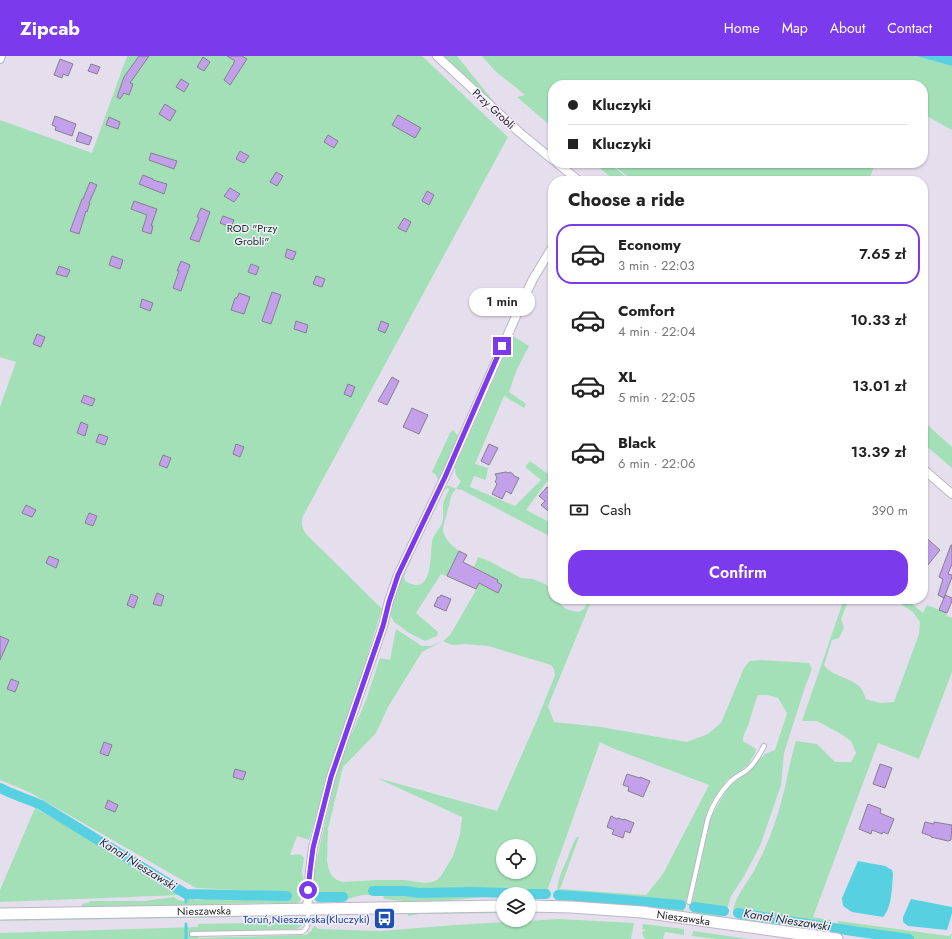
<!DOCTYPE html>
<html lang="en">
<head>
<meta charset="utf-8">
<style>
  body { margin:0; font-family:Jost,sans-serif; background:#f6f6f6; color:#222; height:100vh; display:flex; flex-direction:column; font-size:15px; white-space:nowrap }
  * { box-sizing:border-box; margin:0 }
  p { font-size:13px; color:#767676 }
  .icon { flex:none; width:22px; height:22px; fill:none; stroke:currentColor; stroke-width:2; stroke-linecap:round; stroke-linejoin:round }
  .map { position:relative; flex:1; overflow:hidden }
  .side { position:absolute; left:548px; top:120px; width:380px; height:428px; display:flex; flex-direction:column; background:#fff; border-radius:16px; box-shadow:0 1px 3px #0004 }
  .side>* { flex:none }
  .top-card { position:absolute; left:548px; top:24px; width:380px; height:88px; border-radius:16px; box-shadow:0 1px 3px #0004; display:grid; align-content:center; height:88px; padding:0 20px; background:#fff }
  .buttons { position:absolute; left:496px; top:783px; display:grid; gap:8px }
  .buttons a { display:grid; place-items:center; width:40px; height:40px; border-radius:50%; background:#fff; box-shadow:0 1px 3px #0004; font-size:20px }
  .end { position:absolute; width:18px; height:18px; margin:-9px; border:5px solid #7c3aed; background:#fff; box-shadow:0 0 0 2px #fff }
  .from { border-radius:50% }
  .bubble { position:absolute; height:28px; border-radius:14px; background:#fff; box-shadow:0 1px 3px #0004; font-size:13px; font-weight:600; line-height:28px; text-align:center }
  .top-card b { display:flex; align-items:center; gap:14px; height:38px; font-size:15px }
  .top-card b+b { border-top:1px solid #e0e0e0 }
  .top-card i { width:10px; height:10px; background:#222 }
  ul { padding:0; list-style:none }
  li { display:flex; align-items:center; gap:12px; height:60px; margin:0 8px 6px; padding:0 12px; border:2px solid transparent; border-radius:16px }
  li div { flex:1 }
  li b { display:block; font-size:15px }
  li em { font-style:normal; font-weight:600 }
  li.active { border-color:#7c3aed }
  li>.icon { width:36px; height:36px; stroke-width:1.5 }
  h2 { padding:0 20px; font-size:18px; line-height:48px }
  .pay { display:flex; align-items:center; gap:10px; height:44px; padding:0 20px; font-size:15px }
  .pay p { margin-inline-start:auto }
  .cta { display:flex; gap:8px; margin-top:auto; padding:8px 20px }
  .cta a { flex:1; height:46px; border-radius:16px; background:#7c3aed; color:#fff; font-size:16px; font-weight:600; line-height:46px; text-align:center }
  header { display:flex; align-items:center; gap:24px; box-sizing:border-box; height:56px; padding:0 20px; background:#7c3aed; color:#fff }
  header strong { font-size:19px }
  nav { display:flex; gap:22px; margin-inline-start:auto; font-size:14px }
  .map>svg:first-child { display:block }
  .green { fill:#a3e0b8; fill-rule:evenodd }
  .water { fill:#57d1e2 }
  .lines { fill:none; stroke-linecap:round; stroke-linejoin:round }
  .stream { stroke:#57d1e2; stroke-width:3 }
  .canal { stroke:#57d1e2; stroke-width:10 }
  .building { fill:#c3a0ea; stroke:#85808d }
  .service-casing { stroke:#bcb6c4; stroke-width:6 }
  .minor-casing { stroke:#bcb6c4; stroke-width:10 }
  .secondary-casing { stroke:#bcb6c4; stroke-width:13 }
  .service { stroke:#fff; stroke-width:4 }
  .minor { stroke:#fff; stroke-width:8 }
  .secondary { stroke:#fff; stroke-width:11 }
  .route { stroke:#7c3aed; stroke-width:5 }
  .labels { text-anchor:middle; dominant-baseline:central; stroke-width:3; stroke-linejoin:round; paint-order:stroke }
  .street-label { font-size:11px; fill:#29262b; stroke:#f2ecfa }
  .park-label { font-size:11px; fill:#0f341f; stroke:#f2ecfa }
  .transit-label { font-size:11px; fill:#164399; stroke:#f2ecfa; text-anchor:end }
  .water-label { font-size:12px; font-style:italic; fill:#1a3033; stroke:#f2ecfa }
</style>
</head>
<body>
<header>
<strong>Zipcab</strong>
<nav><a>Home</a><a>Map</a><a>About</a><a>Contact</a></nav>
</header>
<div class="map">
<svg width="952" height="883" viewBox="0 0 952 883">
  <rect width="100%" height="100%" fill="#e5dfed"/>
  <path class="green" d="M127,0H422L508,81L303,460C301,468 302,473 307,479L382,553L309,784L297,780L290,799L300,798L304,802L302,816L304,825L303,840L300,845L295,848L272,849V847L213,848L212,850L82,852L81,851L82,848L90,846V845H144L174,841C178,845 182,845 187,845V840H192L195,844L207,843L210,839L276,841L277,839L257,838V835L196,832L29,736L0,724V351L16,306L0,301V64L92,97Z
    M442,0H457L507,62Z
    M482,0H916L952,10V74L923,58V29H553V72L517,41L525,39L494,14Z
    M594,107H609L631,125H615Z
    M610,107H875L869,125H634Z
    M513,280L529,290L517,313L509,336L526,348L524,352L504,340L475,408L488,412L486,424L474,420L470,431L515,450L541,424L525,411L530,405L551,420L526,454L553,468V482L462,434L456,433L452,438L443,472C443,482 451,489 459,495L447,520L441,518L416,557L438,576L437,580L425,585L409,577L394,566L390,558L395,537L424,472L404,520L405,525C433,542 430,500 432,486C434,477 439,474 442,467C444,461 443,457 443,452C443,445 446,440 449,434L448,432L443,434L445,430H450L456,433L461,425C456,421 455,418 455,411Z
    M923,365L952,391V412L923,387Z
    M453,374L459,381L439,425L435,418L432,416L450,377Z
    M478,501L489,505L521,522L533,523L547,529L553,537V543H557C563,553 567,554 579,556C585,553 587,550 587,543H592L548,650L554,666L601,671L687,686L708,678L721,667L744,612L750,605L761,604L809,607L812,613L805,631L784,697L781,729L760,790L744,820L731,840L726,857L723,861L693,859L692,846L711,761L728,731L741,721L765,698L775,694L787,657L778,642L768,639H758C754,648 752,657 749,667C747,674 743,677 743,685L756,693L755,697L748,709L727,724L710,749L684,855L681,856L598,848L560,846C553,831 562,815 568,801C570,794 573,787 577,781H579L560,833L646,839L663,818L709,729L612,692L600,686L547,835L513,838H503V839L423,847L422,845L420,847L384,843L383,839H362L337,846H327V849C311,848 312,835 312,824L339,707L366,644L380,602L390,604L396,573L422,590H431L443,585L450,579L475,536L484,516L474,511ZM443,585L452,589L465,588L488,590L551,609L554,613L555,619L537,664L497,755L377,722L462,761L460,778L453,800L441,820L437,824L432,826L425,827L405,824H377L343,826L337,824L332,820L329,814L327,805L328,773L343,711L376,677L388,651L422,596ZM503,790H529V816H503Z
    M844,543H849L841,563L844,572L839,582L832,584L824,609C831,620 850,621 860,631C863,634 864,639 866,643L880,647L894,646L919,578L920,566L913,556L893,543H906L923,557L927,549L947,557L946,560L952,562V616L919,703L878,687L813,861L831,864V869L827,877L740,864C735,861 732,856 734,851C737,838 750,823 756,811C768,788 777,764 783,739C788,721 790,703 796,685L817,688L835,706H851L856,697L851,685L841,678L817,665H802Z
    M35,752L146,814L181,839L0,846V834Z
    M503,855V857L420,858L408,860V858L419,856Z
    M298,859L300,860L0,865V863Z
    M560,863L634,867L631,883H0V877L198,871V868L295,866L299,869L302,868L300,871L296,873L198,876V882L306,879L311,875L314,870L319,873L381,875L455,869Z
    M838,865L949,880L952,878L951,883H876L842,878L839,876Z
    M643,868L684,873V879L665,876L663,883H646L643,880L642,876L646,874L642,873Z
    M693,875L749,883H717L692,880Z"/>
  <path class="water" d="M916,0H952V10Z
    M858,805L885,810L892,814L893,818C892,831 892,852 883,861L852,856L843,850L842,842Z
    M911,843L952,851V857L947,874L908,870L903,866V861Z"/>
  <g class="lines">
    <path class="stream" d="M186,846V838
      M186,868V883"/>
    <path class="canal" d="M0,732C13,739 28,743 41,749L186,838L287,840
      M373,835H406L419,837L471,836L513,837
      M529,838H546
      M558,839L588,841L681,849
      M319,841H343
      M694,851L724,855
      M738,857L853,875L909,883"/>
  </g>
  <path class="building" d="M139,0H149L130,27L133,28L129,39L124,37L120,43L117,41L124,21Z
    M227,0H242L247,3L230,29L224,24L235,5Z
    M203,1L210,6L204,15L197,11Z
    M60,3L73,8L68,20L63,18L62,22L54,19Z
    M91,8L100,11L97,18L88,15Z
    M181,23L189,28L184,36L176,31Z
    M165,48L176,55L170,65L159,58Z
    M398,59L421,72L415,82L392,69Z
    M55,60L76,68L72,80L55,74L56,71L52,69Z
    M109,61L120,66L118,73L106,69Z
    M79,76L92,81L89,89L76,85Z
    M328,79L338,85L334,92L324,86Z
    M240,95L249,100L244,107L236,103Z
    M151,97L177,105L174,113L149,104Z
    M276,116L283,120L277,130L270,126Z
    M143,119L153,123V124L167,128L164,138L139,128Z
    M90,126L97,129L89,147H90L87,156L86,155L79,178L70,175L82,143H83Z
    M230,132L240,138L234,146L224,140Z
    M427,135L434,139L429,149L422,145Z
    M134,145L157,153L151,170H153L151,178L142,175L147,159L131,153Z
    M201,152L210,156L199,186L190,183L199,162L197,161Z
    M223,160L234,164L231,171L220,167Z
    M404,162L411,166L406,176L398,172Z
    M287,193L296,196L293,204L285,201Z
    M112,200L123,204L120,213L109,209Z
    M181,205L190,209L181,235L173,232L179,215H177Z
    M251,208L259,211L256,219L248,216Z
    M59,210L70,214L67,221L56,218Z
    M316,220L325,223L322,231L313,228Z
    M272,236L281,239L271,268L262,265Z
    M239,237L250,241L244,258L231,254L235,242H237Z
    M142,243L153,247L150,255L140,251Z
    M296,265L308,269L306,277L294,273Z
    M381,265L389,268L385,277L378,274Z
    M37,278L45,281L41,291L33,288Z
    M392,321L399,325L387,349L378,345Z
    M348,328L355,331L351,341L344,338Z
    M84,339L95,343L92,350L81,346Z
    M412,352L428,359L419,378L403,371Z
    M81,366L88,369L85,380L77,377Z
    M99,378L108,381L105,389L96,386Z
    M236,388L244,391L240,401L233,398Z
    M489,388L498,392L489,409L481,405Z
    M163,399L171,402L167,412L159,409Z
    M506,416L508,417L510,416L513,418L514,420L519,422L511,438L506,435L502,443L492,438L497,428L495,426L497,422L495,418Z
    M547,431L552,435L553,434V459L541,449L545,445L539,440Z
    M26,449L36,454L32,461L22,457Z
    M89,457L97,460L93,470L85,467Z
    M923,479L940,494L923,515Z
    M951,489H952V508L948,518L952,519V521L944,542L938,539L943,523L939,521Z
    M459,495L467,499L463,506L498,524L497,526L502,529L498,537L479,527L476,533L447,520Z
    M49,500L59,504L56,512L46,507Z
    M157,537L164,540L161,550L153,548Z
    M131,538L138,541L134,552L127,549Z
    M441,539L451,543L446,555L434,550L438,541H440Z
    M945,539L952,542V545L947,557L939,554Z
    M0,580L9,584L0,604Z
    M11,623L19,626L15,636L7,633Z
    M104,686L112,689L108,700L100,697Z
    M880,708L892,712L885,732L873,728Z
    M235,713L246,716L243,724L233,721Z
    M627,718L640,722V721L650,725L643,741L628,735L629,731L623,729Z
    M108,744L118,749L115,756L105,752Z
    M868,748L881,753L880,757L894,763L888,778L883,776L882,778L872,774L871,778L859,773Z
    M611,760L617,763L618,762L624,764V763L634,767L630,777L625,775L623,782L612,778L614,774L607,771Z
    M925,766L934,768V766L952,769L951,784L948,785L931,781V780L922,777Z"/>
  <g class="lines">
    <defs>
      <path id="service" d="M689,846L708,762C713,748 720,736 731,725C735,721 741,718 746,715C755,708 759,699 764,690
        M192,878L302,876C310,871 308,862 307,854"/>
      <path id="minor" d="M437,0L519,76L553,104
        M0,3L1,0
        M557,107L579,125
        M923,413L952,438
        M307,853L310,815L313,792L331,721L383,570L389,545L398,519L445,421L525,240L533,223L553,190"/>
      <g id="secondary">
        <path id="s1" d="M529,850L571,851L642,856L837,883"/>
        <path id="s2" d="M0,858L503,850"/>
      </g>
    </defs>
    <use href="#service" class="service-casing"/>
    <use href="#minor" class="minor-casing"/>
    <use href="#secondary" class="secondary-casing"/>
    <use href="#service" class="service"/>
    <use href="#minor" class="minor"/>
    <use href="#secondary" class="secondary"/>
  </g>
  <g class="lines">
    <path class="route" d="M308,834L310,815L313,792L331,721L383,570L389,546L398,519L445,421L502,290"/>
  </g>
  <defs>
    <symbol id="bus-square" viewBox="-11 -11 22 22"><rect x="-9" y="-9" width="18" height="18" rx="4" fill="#1a4fb4" stroke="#f2ecfa"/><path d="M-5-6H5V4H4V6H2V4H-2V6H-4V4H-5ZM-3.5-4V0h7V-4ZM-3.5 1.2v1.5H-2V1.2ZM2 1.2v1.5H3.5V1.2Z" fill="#fff"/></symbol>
  </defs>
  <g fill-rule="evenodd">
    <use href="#bus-square" x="372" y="850" width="25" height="25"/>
  </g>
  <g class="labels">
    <g class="street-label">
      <text transform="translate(494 53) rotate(43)">Przy Grobli</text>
      <text stroke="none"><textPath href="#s2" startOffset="204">Nieszawska</textPath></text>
      <text stroke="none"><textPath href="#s1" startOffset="155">Nieszawska</textPath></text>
    </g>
    <g class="park-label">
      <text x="252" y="172">ROD "Przy<tspan x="252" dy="13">Grobli"</tspan></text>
    </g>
    <g class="transit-label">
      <text x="370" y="863">Toruń,Nieszawska(Kluczyki)</text>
    </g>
    <g class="water-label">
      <text transform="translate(138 808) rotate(32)">Kanał Nieszawski</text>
      <text transform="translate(787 864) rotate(9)">Kanał Nieszawski</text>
    </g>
  </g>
</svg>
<div class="buttons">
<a><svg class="icon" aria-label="locate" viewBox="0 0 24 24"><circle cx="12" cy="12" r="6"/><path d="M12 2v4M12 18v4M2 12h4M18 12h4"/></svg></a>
<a><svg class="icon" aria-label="layers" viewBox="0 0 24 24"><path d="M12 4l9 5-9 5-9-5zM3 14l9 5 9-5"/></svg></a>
</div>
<i class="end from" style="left:308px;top:834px"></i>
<i class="end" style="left:502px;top:290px"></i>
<div class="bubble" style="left:469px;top:232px;width:66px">1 min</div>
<div class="top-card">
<b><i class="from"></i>Kluczyki</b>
<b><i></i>Kluczyki</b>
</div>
<section class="side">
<h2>Choose a ride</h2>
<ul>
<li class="active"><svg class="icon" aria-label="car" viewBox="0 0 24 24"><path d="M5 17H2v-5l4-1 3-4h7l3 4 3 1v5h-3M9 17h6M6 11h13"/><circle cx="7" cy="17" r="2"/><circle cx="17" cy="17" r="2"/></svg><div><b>Economy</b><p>3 min · 22:03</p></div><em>7.65 zł</em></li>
<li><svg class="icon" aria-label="car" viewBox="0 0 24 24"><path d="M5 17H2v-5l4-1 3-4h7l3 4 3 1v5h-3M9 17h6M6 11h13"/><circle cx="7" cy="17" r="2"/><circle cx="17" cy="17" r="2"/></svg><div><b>Comfort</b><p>4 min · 22:04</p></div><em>10.33 zł</em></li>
<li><svg class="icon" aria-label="car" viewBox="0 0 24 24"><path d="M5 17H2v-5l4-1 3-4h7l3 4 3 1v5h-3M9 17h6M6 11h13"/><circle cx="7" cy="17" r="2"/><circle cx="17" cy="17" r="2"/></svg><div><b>XL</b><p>5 min · 22:05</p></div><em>13.01 zł</em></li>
<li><svg class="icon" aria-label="car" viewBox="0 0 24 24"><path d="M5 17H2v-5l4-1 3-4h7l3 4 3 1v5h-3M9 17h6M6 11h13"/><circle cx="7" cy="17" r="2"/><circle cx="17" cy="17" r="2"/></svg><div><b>Black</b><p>6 min · 22:06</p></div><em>13.39 zł</em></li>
</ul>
<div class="pay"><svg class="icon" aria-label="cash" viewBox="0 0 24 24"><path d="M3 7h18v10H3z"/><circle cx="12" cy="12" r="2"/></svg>Cash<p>390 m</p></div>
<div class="cta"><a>Confirm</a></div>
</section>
</div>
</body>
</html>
